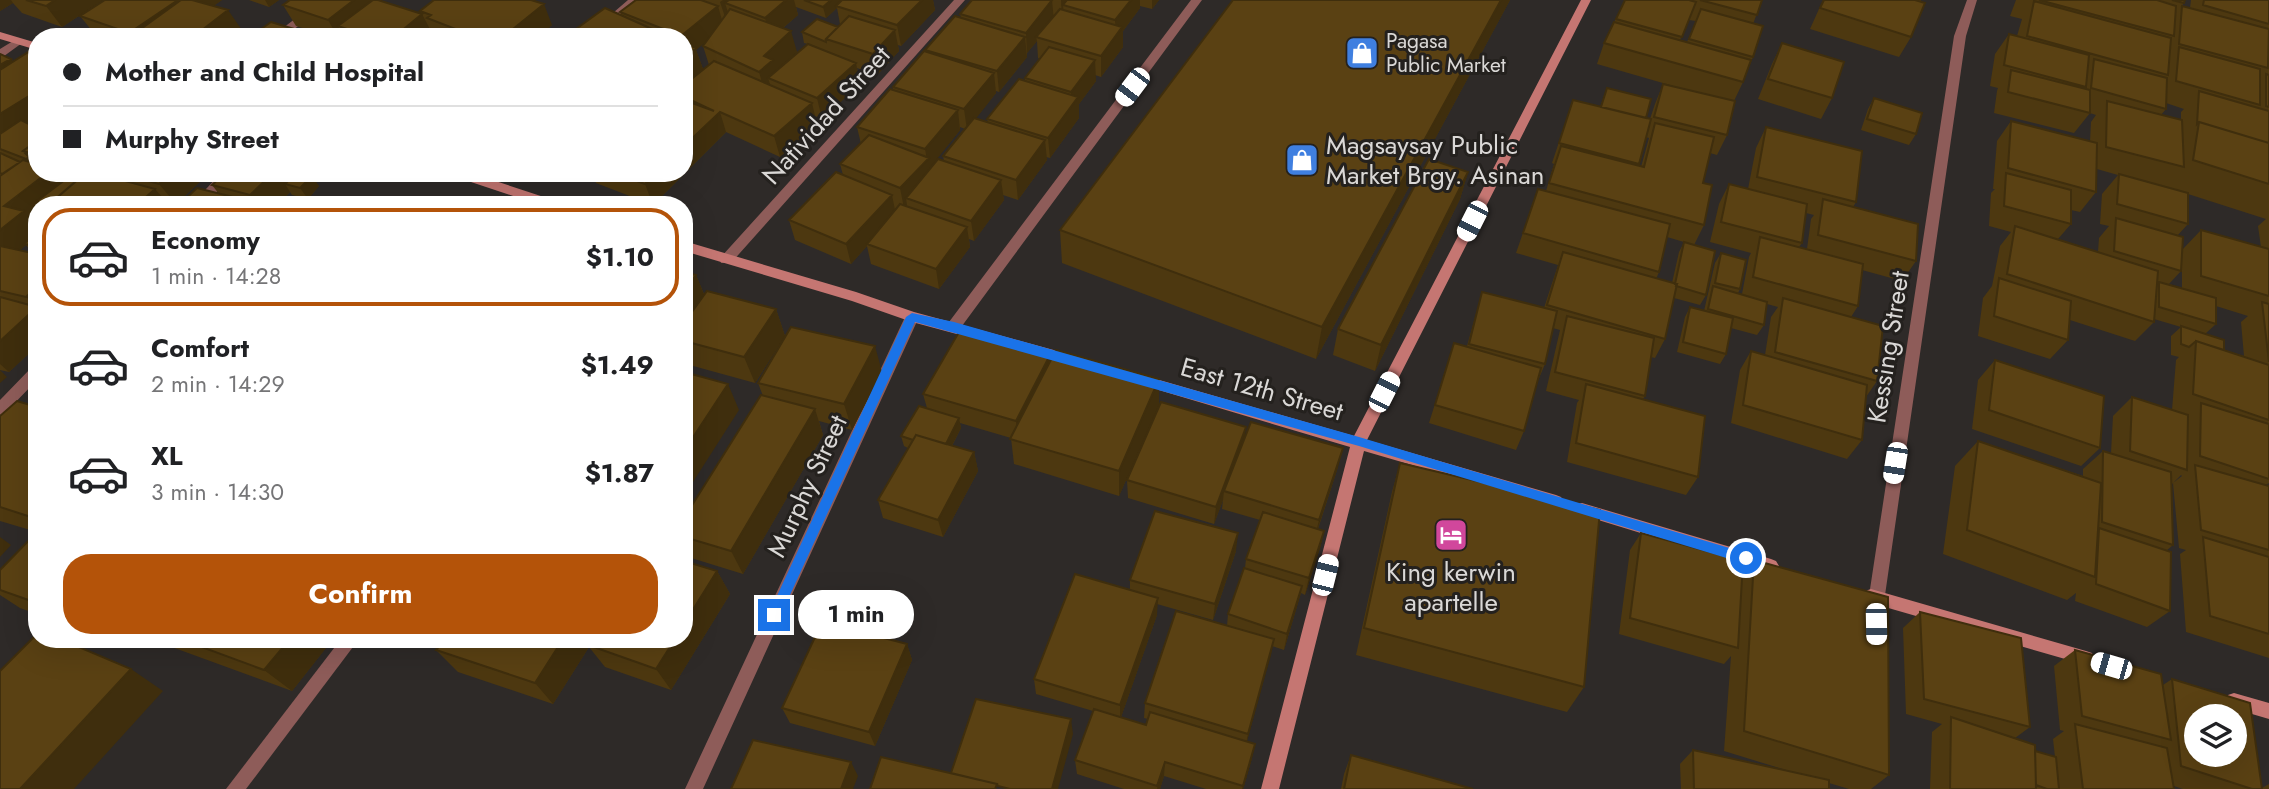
<!DOCTYPE html>
<html lang="en">
<head>
<meta charset="utf-8">
<style>
  body { margin:0; font-family:Jost,sans-serif; background:#f2f2f2; color:#202124; height:100vh; display:flex; flex-direction:column; font-size:26px; white-space:nowrap }
  * { box-sizing:border-box; margin:0 }
  p { font-size:23px; color:#757577 }
  .icon { flex:none; width:38px; height:38px; fill:none; stroke:currentColor; stroke-width:2; stroke-linecap:round; stroke-linejoin:round }
  .map { position:relative; flex:1; overflow:hidden }
  .details { position:absolute; left:28px; top:196px; width:665px; height:452px; display:flex; flex-direction:column; background:#fff; border-radius:28px; box-shadow:0 7px 28px #0002 }
  .details>* { flex:none }
  .guide { position:absolute; left:28px; top:28px; width:665px; height:154px; border-radius:28px; box-shadow:0 7px 28px #0002; display:grid; align-content:center; height:154px; padding:0 35px; background:#fff }
  .fabs { position:absolute; left:2184px; top:704px; display:grid; gap:14px }
  .fabs a { display:grid; place-items:center; width:63px; height:63px; border-radius:50%; background:#fff; box-shadow:0 7px 28px #0002; font-size:35px }
  .end { position:absolute; width:32px; height:32px; margin:-16px; border:9px solid #1a73e8; background:#fff; box-shadow:0 0 0 4px #fff }
  .from { border-radius:50% }
  .bubble { position:absolute; height:49px; border-radius:24px; background:#fff; box-shadow:0 7px 28px #0002; font-size:23px; font-weight:700; line-height:49px; text-align:center }
  .car { position:absolute; width:21px; height:42px; margin:-21px -10px; border-radius:9px; box-shadow:0 0 5px 2px #0007; background:linear-gradient(#fff 24%,#345 0 40%,#fff 0 76%,#345 0 86%,#fff 0) }
  .guide b { display:flex; align-items:center; gap:24px; height:66px; font-size:26px }
  .guide b+b { border-top:2px solid #e0e0e0 }
  .guide i { width:18px; height:18px; background:#202124 }
  ul { padding:12px 0 0; list-style:none }
  li { display:flex; align-items:center; gap:21px; height:98px; margin:0 14px 10px; padding:0 21px; border:4px solid transparent; border-radius:28px }
  li div { flex:1 }
  li b { display:block; font-size:26px }
  li em { font-style:normal; font-weight:700 }
  li.selected { border-color:#b45309 }
  li>.icon { width:63px; height:63px; stroke-width:1.5 }
  .action { display:flex; gap:14px; margin-top:auto; padding:14px 35px }
  .action a { flex:1; height:80px; border-radius:28px; background:#b45309; color:#fff; font-size:28px; font-weight:700; line-height:80px; text-align:center }
  .map>svg:first-child { display:block }
  .lines { fill:none; stroke-linecap:round; stroke-linejoin:round }
  .lane { fill:#8e5c59; fill-rule:evenodd }
  .street { fill:#8e5c59; fill-rule:evenodd }
  .secondary { fill:#c57672; fill-rule:evenodd }
  .wall { fill:#4d3810; fill-rule:evenodd }
  .shaded-wall { fill:#3f2e0d }
  .building { fill:#5a4113; stroke:#3f2e0d; stroke-width:2; fill-rule:evenodd }
  .route { fill:#1a73e8 }
  .labels { text-anchor:middle; dominant-baseline:central; stroke-width:6; stroke-linejoin:round; paint-order:stroke }
  .far-poi-label { font-size:21px; fill:#dad8d6; stroke:#24211e; text-anchor:start }
  .street-label { font-size:26px; fill:#dad8d6; stroke:#24211e }
  .poi-label { font-size:26px; fill:#dad8d6; stroke:#24211e; text-anchor:start }
</style>
</head>
<body>
<div class="map">
<svg width="2269" height="789" viewBox="0 0 2269 789">
  <rect width="100%" height="100%" fill="#2e2a28"/>
  <g class="lines">
    <path class="lane" d="M341,639H359L246,789H226Z"/>
    <path class="street" d="M320,0H332L284,37H271Z
      M628,0H640L597,37H585Z
      M954,0H965L731,263H721L720,260L721,257Z
      M1191,0H1202L959,330H949L947,326L949,322Z
      M1967,0H1977L1966,36L1883,609L1881,614L1875,616L1869,614L1867,609L1954,36Z
      M18,38L24,41L22,43L0,59V49Z
      M221,173H234L205,205H191Z
      M912,312L919,317L703,789H685L905,317Z
      M37,366V380L5,413L0,415V400L32,367Z"/>
    <path class="secondary" d="M1581,0H1591L1367,440L1556,495L1561,497L1563,501L1561,505L1556,507L1364,451L1279,789H1261L1350,447L1142,385L1137,384L1135,380L1137,376L1142,375L1354,436Z
      M0,32L37,43V50L0,39Z
      M451,173H471L559,202L561,205H540L453,176Z
      M684,241L856,292L914,312L1072,355L1079,360L1072,365L912,322L852,301L684,251Z
      M1582,503L1771,559L1776,561L1779,566L1776,571L1771,573L1582,515L1577,514L1575,509L1577,504Z
      M1871,589L2086,651L2092,653L2094,658L2092,663L2086,665L1871,603L1865,601L1863,596L1865,591Z
      M2234,693L2269,703V719L2228,707L2226,701L2228,695Z"/>
  </g>
  <path class="wall" d="M0,0H103L62,27L22,13L13,3L0,11Z
    M222,0L213,6L242,30L234,37H97L80,16Z
    M249,0H279L269,7Z
    M636,0H933L935,10L901,46L898,45L899,51L877,75L857,68L860,84L822,119L815,116L817,124L780,157L726,132L653,205L596,183L592,173H684V85L709,65L703,46L706,41L696,50L703,69L684,83V37H565L621,15L620,12ZM796,7L826,18L837,8L840,24L838,27L802,32L804,43L808,44L776,71L797,52L783,28L798,15Z
    M972,0H1159L1152,9L1140,6V8L1123,31V47L1101,77L1095,75L1096,81L1079,104V118L1050,158L1046,157L1047,160L1018,200L1003,195L1004,200L974,241L969,239L970,247L939,289L871,264L867,246L851,264L795,240L789,220L843,175L840,164L861,144L857,127L893,90V87L926,52L925,50L961,18L960,14ZM1037,41L1038,58L1040,59L1025,78V81L987,119L988,122L976,118L996,93V91L999,92L1027,57V53ZM960,127L965,129L943,156L944,161L930,167L960,130Z
    M1233,0H1510L1316,359L1062,263L1060,230Z
    M1625,0H1762L1753,24V57L1743,82L1734,101L1727,135L1717,155L1710,153L1703,183L1704,225L1694,245L1706,295L1700,305L1674,298L1665,339L1655,358L1651,357L1645,396L1643,399L1698,477L1686,495L1567,462L1577,403L1579,400L1546,391L1560,330L1553,328L1545,364L1537,383L1524,431L1516,450L1429,423L1454,343L1467,346L1482,292L1544,308L1558,265L1516,253L1538,189L1546,191L1554,164L1552,163L1573,100L1600,107L1607,88L1646,118L1650,119L1655,104L1663,84L1687,90L1597,64L1604,43ZM1689,20L1696,21L1687,42L1680,40ZM1646,137L1649,138L1641,167L1638,166ZM1667,237L1684,242L1679,252L1672,283L1656,279L1659,272Z
    M1823,0H1921L1911,37L1899,57L1810,29Z
    M2016,0H2185L2182,6L2190,8L2191,0H2269V483L2266,485L2269,486V658L2186,632L2180,554L2186,550L2179,548L2173,483L2182,476L2181,475L2172,484L2173,545L2166,551L2170,611L2147,627L2075,601L2076,593L2067,600L1943,554L1955,466L1978,441L2083,476V469L2103,451L2111,453L2113,416L2132,397L2172,410L2176,360L2179,357L2171,355V336L2181,327L2154,319V322L2135,341L2070,320L2068,340L2050,359L1978,336L1983,298L1992,286L2000,246L2011,232L1989,226L1991,193L1995,189H1993L1997,141L2011,121L2090,142L2091,122L2096,115L2090,113L2074,133L1994,113L1997,91L1998,88L1990,86L1995,54L2009,34L2017,36L2022,19L2010,16ZM2166,103L2184,109L2181,112V120L2161,115L2166,109ZM2097,169L2118,175L2102,194L2100,224L2109,226L2099,238L2098,252L2058,239L2071,224V210L2080,212L2096,192ZM2188,194L2266,219L2258,226L2261,247L2201,230L2182,250V288L2169,284L2181,271L2177,236L2188,224ZM2216,306L2248,316L2241,322L2244,356L2224,350L2205,334L2216,324Z
    M283,5L421,14L420,11L552,25L538,37H309L315,32L296,26Z
    M1782,43L1832,98L1821,119L1758,99L1772,64Z
    M0,54L13,61L37,54V123L32,126L37,128V173H199L203,179L176,204L166,201L169,205H37V216L32,220L37,225V346L9,372L0,370ZM26,245L33,253L20,250Z
    M1874,98L1916,134L1909,145L1861,130L1868,109Z
    M1766,127L1856,202L1853,207L1916,261L1902,281L1862,270L1858,306L1851,317L1877,381L1866,397L1862,440L1847,459L1731,423L1740,370L1751,351L1765,355L1771,317L1778,307L1767,304L1764,325L1757,335L1731,328L1726,354L1720,364L1677,352L1685,317L1690,307L1704,311L1715,263L1721,253L1740,289L1738,293L1742,294L1749,257L1751,253L1710,242L1719,204L1729,184L1748,189L1756,148ZM1806,213L1814,215L1811,219L1807,249L1799,247L1802,243Z
    M1468,172L1460,199L1375,371L1333,355L1338,329Z
    M307,175L319,186L308,199L292,195L290,192L277,205H179L219,194L212,185Z
    M684,272L696,275L704,294L776,309L785,336L755,383L686,364L684,361Z
    M1995,360L2100,448L2081,466L1972,429L1978,380Z
    M1050,363L1159,405L1119,496L1014,464L1011,438L960,423L961,428L952,446L974,452L978,471L943,537L883,518L878,500L908,448L904,446L901,436L927,408L923,394Z
    M882,372L852,430L819,421L823,435L743,574L688,557L684,551V518L763,396L758,383Z
    M37,407V614L20,608L0,595V570L37,532L0,521V416Z
    M1245,437L1338,467L1318,529L1324,531L1320,548L1305,595L1301,593L1284,650L1272,646L1247,741L1252,758L1243,789H1206L1164,776L1160,789H1124L1077,774L1075,760L1093,711L1036,694L1034,679L1130,590V580L1236,551L1213,620L1157,604V615L1121,717L1146,725L1148,719L1144,718L1145,703L1227,626L1228,614L1245,568L1246,559L1260,520L1222,509L1223,500L1214,524L1128,498L1127,480Z
    M1400,463L1584,687L1567,712L1356,655L1392,492Z
    M1641,533L1742,576L1754,560L1889,775L1871,789H1849L1829,783V789H1681L1680,764L1693,750L1789,771L1724,751L1731,656L1724,664L1619,634L1630,550Z
    M717,571L730,594L671,690L605,667L589,647L553,704L458,672L436,650Z
    M1920,612L2030,727L2015,738L2035,751L2055,757L2053,739L2064,731L2060,730L2054,666L2075,650L2163,685L2172,679L2262,788L2269,784V789H2183L2174,786V789H1930L1932,732L1942,724L1906,714L1903,628Z
    M159,639H333L292,691L169,646Z
    M907,644L912,660L875,746L790,723L782,708Z
    M1351,755L1473,789H1341L1344,774Z"/>
  <path class="shaded-wall" d="M0,0H11L13,3L0,11Z
    M55,0H103L62,27L46,6Z
    M178,0H222L169,37L134,34L136,37H132L129,33Z
    M265,0H279L269,7Z
    M354,0H374L338,26L344,37H338L328,20Z
    M723,0H753L725,3L730,19L727,23L720,2Z
    M786,0H794L798,15L771,38L765,18Z
    M831,0H846L836,6L837,8L826,18L823,7Z
    M921,0H933L935,10L901,46L897,25Z
    M1052,0L1054,21L1036,37L1037,41L1027,53L1026,33Z
    M1061,0H1078L1063,5L1064,18L1062,20Z
    M1131,0H1140V8L1123,31V47L1101,77V56L1116,36L1115,20Z
    M1152,0H1159L1152,9Z
    M1501,0H1510L1316,359L1322,327Z
    M544,4L552,25L538,37H503Z
    M718,6L724,27L696,50L703,69L684,83V37L681,36Z
    M228,10L242,30L234,37H193Z
    M422,14L433,35L431,37H394Z
    M895,30L899,51L877,75L873,54Z
    M791,31L797,52L768,78L771,87L765,93L759,72L764,56Z
    M304,32L307,37H298Z
    M1025,37L1027,57L999,92L997,71Z
    M11,59L29,79L0,97V65Z
    M1095,60L1096,81L1079,104V118L1050,158L1048,138L1072,106L1071,92Z
    M856,63L860,84L822,119L817,98Z
    M994,73L996,93L967,130L964,109Z
    M37,91V114L33,113L37,117V123L0,147V114Z
    M812,103L817,124L780,157L774,136Z
    M958,110L960,130L906,198L907,205L904,208L900,188L927,160L925,149Z
    M720,112L726,132L653,205L645,184L656,173H684V146Z
    M1045,140L1047,160L1018,200L1016,180Z
    M29,157L37,165L36,170L26,159Z
    M1468,172L1460,199L1375,371L1381,345Z
    M47,173H57L71,189L52,202L37,201L40,205H37V216L32,220L37,225V236L24,244L26,245L10,258L0,248V230L4,206Z
    M171,173H199L203,179L176,204L159,184Z
    M273,173H309L295,187L285,184L290,192L277,205H257L250,195Z
    M312,176L319,186L308,199L300,188Z
    M1001,180L1004,200L974,241L971,221Z
    M155,189L169,205H137Z
    M892,195L896,215L867,244V246L851,264L846,244Z
    M967,227L970,247L939,289L936,269Z
    M696,275L707,302L684,335V292Z
    M37,287V307L26,297Z
    M37,307V346L9,372L0,364V341Z
    M776,309L785,336L755,383L744,357Z
    M875,346L882,372L852,430L844,404Z
    M1049,357L1051,377L1018,440L1016,421Z
    M0,370L7,377L0,383Z
    M1159,379V405L1119,496V471Z
    M728,384L739,410L684,496V451Z
    M815,409L823,435L743,574L731,551Z
    M959,418L961,428L945,459L943,449Z
    M1246,427L1244,445L1224,491L1223,500L1214,524L1216,507Z
    M1343,448L1338,467L1315,537L1319,520Z
    M974,452L978,471L943,537L938,520Z
    M37,511V521L31,517Z
    M1324,531L1320,548L1305,595L1309,578Z
    M1238,533L1236,551L1213,620L1215,604Z
    M0,537L11,545L0,557Z
    M717,571L730,594L671,690L656,669L675,639H684V624Z
    M1302,586L1298,603L1284,650L1287,634Z
    M1158,598L1157,615L1120,720V705Z
    M290,639H333L292,691L264,670Z
    M563,639H594L553,704L535,683Z
    M1274,639L1271,655L1245,748L1248,734Z
    M907,644L912,660L875,746L869,732Z
    M131,669L163,691L74,789H20Z
    M1071,719L1073,734L1058,789H1052Z
    M1255,744L1252,758L1243,789H1242Z
    M851,762L858,776L853,789H841Z
    M1165,762L1164,776L1160,789H1157Z"/>
  <path class="building" d="M26,0H55L46,6Z
    M105,0H178L129,33L80,16Z
    M181,0H192L228,10L193,37H144L134,34Z
    M290,0H354L328,20L283,5Z
    M373,0H378L422,14L394,37H370L338,26Z
    M434,0H531L544,4L503,37H476L427,18L431,15L420,11Z
    M636,0H701L718,6L681,36L620,12Z
    M729,0H786L765,18L725,3Z
    M804,0H831L823,7Z
    M842,0H922L897,25L836,6Z
    M972,0H1052L1026,33L960,14Z
    M1067,0H1131L1115,20L1063,5Z
    M1233,0H1501L1322,327L1060,230Z
    M1625,0H1689L1696,2L1682,37L1616,19Z
    M1700,0H1762L1757,15Z
    M1824,0H1915L1925,3L1911,37L1820,8Z
    M2039,0H2157L2176,6L2174,36Z
    M2172,0H2185L2184,3Z
    M2204,0H2269V24L2203,5Z
    M2034,1L2171,38L2168,75L2027,36Z
    M2182,6L2269,29L2268,68L2179,44Z
    M605,8L670,37H565Z
    M730,9L791,31L764,56L773,60L759,72L703,46Z
    M1060,9L1122,27L1101,56L1036,37Z
    M1701,9L1763,26L1753,57L1689,39Z
    M849,16L895,30L873,54L826,39Z
    M955,16L1025,37L997,71L925,50Z
    M817,19L838,27L826,39V42L802,32Z
    M271,22L304,32L298,37H250Z
    M1614,22L1751,60L1743,82L1604,43Z
    M319,29L343,37H309Z
    M431,29L450,37H421Z
    M2009,34L2089,55L2086,87L2004,65Z
    M684,43L696,48L684,57Z
    M1782,43L1844,62L1832,98L1768,79Z
    M808,44L856,63L817,98L768,78Z
    M1049,47L1095,60L1071,92L1025,78Z
    M2179,47L2260,69V105L2176,81Z
    M30,51L37,54V91L0,114V70Z
    M924,51L994,73L964,109L893,87Z
    M0,54L11,59L0,65Z
    M2094,59L2167,78L2166,109L2091,88Z
    M714,61L812,103L774,136L720,112L684,146V100L714,111L684,97V85Z
    M2011,70L2090,90V113L2008,92Z
    M2266,74L2269,75V107L2266,106Z
    M1019,79L1078,97L1048,138L987,119Z
    M1663,84L1735,101L1727,135L1654,117Z
    M1607,88L1651,99L1646,118L1601,107Z
    M890,89L958,110L925,149L857,127Z
    M2199,91L2269,111V143L2199,122L2197,124Z
    M1874,98L1922,113L1916,134L1867,119Z
    M1573,100L1651,119L1639,164L1559,143Z
    M2107,101L2182,120L2184,167L2106,147Z
    M974,118L1045,140L1016,180L943,156Z
    M21,120L37,128V141L23,151L29,157L26,159L0,149V134Z
    M2011,121L2097,143L2096,192L2008,168Z
    M2199,122L2269,143V184L2193,160Z
    M1655,123L1714,137L1703,183L1712,185L1704,225L1549,183L1561,146L1644,167Z
    M1766,127L1862,151L1856,202L1757,177Z
    M869,135L929,158L900,188L840,164Z
    M37,141V155L23,151Z
    M0,153L20,162L2,174L0,173Z
    M938,159L1001,180L971,221L906,198Z
    M1429,159L1468,172L1381,345L1338,329Z
    M23,160L37,164V173H47L4,206L24,211L0,230V176Z
    M836,172L892,195L846,244L789,220Z
    M74,173L82,176L52,202L55,205H46L37,201Z
    M85,173H96L155,189L137,205H64L52,202Z
    M96,173H108L111,177Z
    M118,173H171L159,184Z
    M225,173H273L250,195L212,185Z
    M296,173H302L312,176L300,188L285,184Z
    M616,173H656L645,184Z
    M2006,173L2071,190V224L2004,206Z
    M2119,174L2188,193V224L2117,204Z
    M1729,184L1807,204L1802,243L1721,222Z
    M197,188L249,201L245,205H179Z
    M1538,189L1670,224L1659,272L1523,233Z
    M1823,199L1918,224L1916,261L1818,235Z
    M900,204L967,227L936,269L867,244Z
    M2116,218L2183,237L2181,271L2114,251Z
    M2015,226L2158,271L2154,322L2007,274Z
    M2201,230L2269,249V296L2201,276Z
    M37,232V246L24,244Z
    M1760,237L1863,264L1858,306L1753,277Z
    M1684,242L1715,251L1706,295L1676,286L1677,284H1675Z
    M0,246L37,254V287L26,297L0,291Z
    M1563,252L1677,284L1665,339L1547,305Z
    M1721,253L1746,260L1740,289L1715,283Z
    M684,272L696,275L684,292Z
    M1999,278L2071,301L2068,340L1994,316Z
    M2159,282L2216,298V324L2159,307Z
    M1713,286L1767,302L1764,325L1708,309Z
    M707,291L776,309L744,357L684,341V323Z
    M1482,292L1557,311L1545,364L1469,344Z
    M0,297L37,307L0,341Z
    M1783,298L1883,326L1877,381L1775,352Z
    M2262,302L2269,304V362Z
    M1690,307L1733,318L1726,354L1683,342Z
    M1567,316L1654,338L1645,396L1555,372Z
    M2181,326L2224,340V350L2196,341L2189,347L2181,344Z
    M791,327L875,346L844,404L758,383Z
    M959,332L1049,357L1016,421L923,394Z
    M2196,341L2269,365V420L2193,394Z
    M1454,343L1541,368L1524,431L1435,405Z
    M1056,350L1159,379L1119,471L1010,439Z
    M1751,351L1867,385L1862,440L1743,405Z
    M1995,360L2104,396L2100,448L1989,410Z
    M684,372L728,384L684,451Z
    M1586,384L1705,416L1698,477L1576,443Z
    M761,395L815,409L731,551L684,537V518Z
    M2132,397L2188,415L2187,470L2130,451Z
    M17,401L37,407V511L31,517L0,507V416Z
    M1161,402L1246,427L1216,507L1127,480Z
    M2201,403L2269,424V479L2200,456Z
    M919,406L959,418L946,444L916,435L913,440L901,436Z
    M1251,422L1343,448L1319,520L1224,491Z
    M916,435L974,452L938,520L878,500Z
    M1978,441L2101,483L2095,577L1967,530Z
    M2103,451L2171,472L2173,545L2102,522Z
    M1400,463L1600,510L1584,687L1364,628Z
    M2195,465L2269,486V550L2201,530Z
    M1155,511L1238,533L1215,604L1130,580Z
    M1263,512L1324,531L1309,578L1246,559Z
    M2099,528L2171,552L2170,611L2096,584Z
    M37,532V603L0,590V570Z
    M1641,533L1743,561L1738,648L1630,618Z
    M2203,537L2269,557V634L2210,616Z
    M1754,560L1888,597L1889,775L1744,731Z
    M684,561L717,571L684,624Z
    M1244,568L1302,586L1287,634L1228,614Z
    M1075,574L1158,598L1120,705L1034,679Z
    M1176,611L1274,639L1248,734L1145,703Z
    M1920,612L2021,638L2030,727L1924,699Z
    M822,622L907,644L869,732L782,708Z
    M37,634V639H60L131,669L20,789H0V671Z
    M180,639H290L264,670Z
    M445,639H563L535,683L436,650Z
    M593,639H675L656,669L588,645Z
    M2075,650L2161,674L2171,740L2082,716Z
    M2172,679L2250,703L2262,789H2252L2181,766ZM2196,716H2235V754H2196Z
    M976,699L1071,719L1052,789H1010L998,786L997,784L951,773Z
    M1094,709L1146,725L1150,712L1255,744L1243,786L1165,762L1157,786L1075,760Z
    M1951,717L2035,745L2036,789H1950Z
    M2075,724L2167,748L2174,789H2083Z
    M753,740L851,762L841,789H731Z
    M1693,750L1829,780V789H1694Z
    M2035,751L2056,757L2059,789H2047L2036,785Z
    M1351,755L1473,789H1344Z
    M881,757L997,784L995,789H870Z"/>
  <path class="route" d="M912,313L954,322L1359,437L1746,553L1752,558L1746,564L1359,446L915,322L779,619H770V611L906,317Z"/>
  <defs>
    <symbol id="shop-square" viewBox="-11 -11 22 22"><rect x="-9" y="-9" width="18" height="18" rx="4" fill="#3f7fe0" stroke="#24211e"/><path d="M-5-2.5h2.3a2.7 3.5 0 0 1 5.4 0H5L5.5 6h-11ZM-1.5-2.5h3a1.5 2.3 0 0 0-3 0Z" fill="#fff"/></symbol>
    <symbol id="hotel-square" viewBox="-11 -11 22 22"><rect x="-9" y="-9" width="18" height="18" rx="4" fill="#d1479c" stroke="#24211e"/><path d="M-6-4.5h1.5V1H6V5H4.5V3h-9V5H-6ZM-4 0a1.8 1.8 0 1 1 3.6 0ZM.5 0V-2.5h3Q6-2.5 6 0Z" fill="#fff"/></symbol>
  </defs>
  <g fill-rule="evenodd">
    <use href="#shop-square" x="1343" y="34" width="38" height="38"/>
    <use href="#shop-square" x="1283" y="141" width="38" height="38"/>
    <use href="#hotel-square" x="1432" y="516" width="38" height="38"/>
  </g>
  <g class="labels">
    <g class="far-poi-label">
      <text x="1386" y="41">Pagasa<tspan x="1386" dy="24">Public Market</tspan></text>
    </g>
    <g class="street-label">
      <text transform="translate(826 115) rotate(-48)">Natividad Street</text>
      <text transform="translate(1888 347) rotate(-81)">Kessing Street</text>
      <text transform="translate(1262 389) rotate(16)">East 12th Street</text>
      <text transform="translate(807 486) rotate(-65)">Murphy Street</text>
    </g>
    <g class="poi-label">
      <text x="1326" y="145">Magsaysay Public<tspan x="1326" dy="30">Market Brgy. Asinan</tspan></text>
      <text x="1451" y="572" text-anchor="middle">King kerwin<tspan x="1451" dy="30">apartelle</tspan></text>
    </g>
  </g>
</svg>
<div class="fabs">
<a><svg class="icon" aria-label="layers" viewBox="0 0 24 24"><path d="M12 4l9 5-9 5-9-5zM3 14l9 5 9-5"/></svg></a>
</div>
<i class="end from" style="left:1746px;top:558px"></i>
<i class="end" style="left:774px;top:615px"></i>
<div class="bubble" style="left:798px;top:590px;width:116px">1 min</div>
<i class="car" style="left:1132px;top:87px;rotate:217deg"></i>
<i class="car" style="left:1472px;top:221px;rotate:207deg"></i>
<i class="car" style="left:1384px;top:392px;rotate:27deg"></i>
<i class="car" style="left:1895px;top:463px;rotate:189deg"></i>
<i class="car" style="left:1325px;top:575px;rotate:14deg"></i>
<i class="car" style="left:1876px;top:624px;rotate:179deg"></i>
<i class="car" style="left:2111px;top:666px;rotate:286deg"></i>
<div class="guide">
<b><i class="from"></i>Mother and Child Hospital</b>
<b><i></i>Murphy Street</b>
</div>
<section class="details">
<ul>
<li class="selected"><svg class="icon" aria-label="car" viewBox="0 0 24 24"><path d="M5 17H2v-5l4-1 3-4h7l3 4 3 1v5h-3M9 17h6M6 11h13"/><circle cx="7" cy="17" r="2"/><circle cx="17" cy="17" r="2"/></svg><div><b>Economy</b><p>1 min · 14:28</p></div><em>$1.10</em></li>
<li><svg class="icon" aria-label="car" viewBox="0 0 24 24"><path d="M5 17H2v-5l4-1 3-4h7l3 4 3 1v5h-3M9 17h6M6 11h13"/><circle cx="7" cy="17" r="2"/><circle cx="17" cy="17" r="2"/></svg><div><b>Comfort</b><p>2 min · 14:29</p></div><em>$1.49</em></li>
<li><svg class="icon" aria-label="car" viewBox="0 0 24 24"><path d="M5 17H2v-5l4-1 3-4h7l3 4 3 1v5h-3M9 17h6M6 11h13"/><circle cx="7" cy="17" r="2"/><circle cx="17" cy="17" r="2"/></svg><div><b>XL</b><p>3 min · 14:30</p></div><em>$1.87</em></li>
</ul>
<div class="action"><a>Confirm</a></div>
</section>
</div>
</body>
</html>
